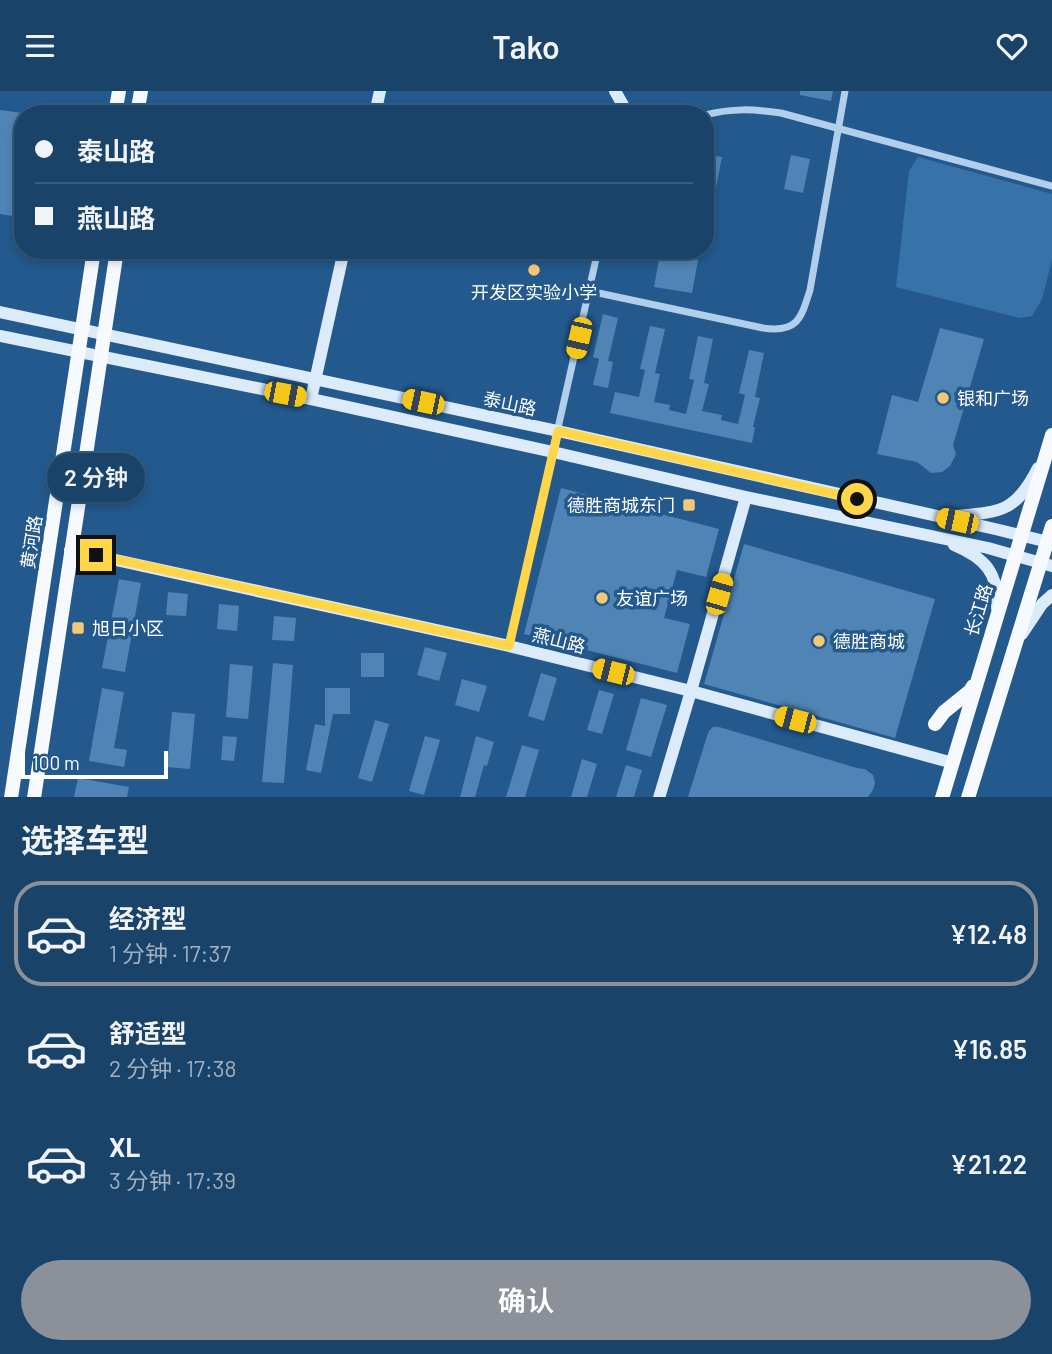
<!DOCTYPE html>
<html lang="zh">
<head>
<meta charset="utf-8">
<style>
  body { margin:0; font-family:Barlow,"Noto Sans SC",sans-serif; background:#234a6f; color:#f1f3f6; height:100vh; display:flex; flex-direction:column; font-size:26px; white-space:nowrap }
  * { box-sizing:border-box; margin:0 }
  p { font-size:23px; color:#9fb0c0 }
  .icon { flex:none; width:38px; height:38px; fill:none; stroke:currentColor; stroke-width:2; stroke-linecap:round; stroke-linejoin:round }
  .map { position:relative; height:706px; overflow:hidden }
  .sheet { display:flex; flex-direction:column; background:#1a4369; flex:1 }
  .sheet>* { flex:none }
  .top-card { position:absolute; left:14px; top:14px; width:700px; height:154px; border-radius:28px; box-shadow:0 4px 10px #0003,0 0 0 2px #385c7d; display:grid; align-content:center; height:154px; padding:0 21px; background:#1a4369 }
  .scale { position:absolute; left:21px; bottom:18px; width:147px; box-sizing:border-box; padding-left:7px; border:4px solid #fff; border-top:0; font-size:19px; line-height:24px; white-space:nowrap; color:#fff; -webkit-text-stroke:5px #23598c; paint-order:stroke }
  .end { position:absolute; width:32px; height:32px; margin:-16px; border:9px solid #ffd54a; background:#111; box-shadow:0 0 0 4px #111 }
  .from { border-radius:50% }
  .bubble { position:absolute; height:49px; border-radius:24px; background:#1a4369; box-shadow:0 4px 10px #0003,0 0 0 2px #385c7d; font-size:23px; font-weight:600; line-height:49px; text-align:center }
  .car { position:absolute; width:21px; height:42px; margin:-21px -10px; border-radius:9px; box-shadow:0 0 5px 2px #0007; background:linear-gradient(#f5c518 24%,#345 0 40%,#f5c518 0 76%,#345 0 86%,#f5c518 0) }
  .top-card b { display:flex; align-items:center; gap:24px; height:66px; font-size:26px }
  .top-card b+b { border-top:2px solid #385c7d }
  .top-card i { width:18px; height:18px; background:#f1f3f6 }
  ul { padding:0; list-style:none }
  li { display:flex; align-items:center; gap:21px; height:105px; margin:0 14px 10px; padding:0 7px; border:4px solid transparent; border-radius:28px }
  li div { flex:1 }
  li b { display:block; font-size:26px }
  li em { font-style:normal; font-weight:600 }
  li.current { border-color:#8c9099 }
  li>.icon { width:63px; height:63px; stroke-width:1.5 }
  h2 { padding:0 21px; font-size:32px; line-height:84px }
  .button { display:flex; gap:14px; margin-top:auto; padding:14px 21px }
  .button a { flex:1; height:80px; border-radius:42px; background:#8c9099; color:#fff; font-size:28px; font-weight:600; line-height:80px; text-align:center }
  header { display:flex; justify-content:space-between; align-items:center; height:91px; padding:0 21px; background:#1a4369; font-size:32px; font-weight:600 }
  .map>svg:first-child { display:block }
  .green { fill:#3772a9 }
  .building { fill:#5084b5 }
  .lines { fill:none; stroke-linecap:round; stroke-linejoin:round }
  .street { stroke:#b1cfeb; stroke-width:7 }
  .secondary { stroke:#dcebf9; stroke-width:12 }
  .primary { stroke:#f6fafe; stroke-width:14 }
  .route { stroke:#ffd54a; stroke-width:9 }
  .poi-dot { fill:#f6c774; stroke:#23598c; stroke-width:2.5 }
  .labels { text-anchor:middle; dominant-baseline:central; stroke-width:7; stroke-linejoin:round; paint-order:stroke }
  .poi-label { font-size:18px; fill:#fff; stroke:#23598c; text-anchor:start }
  .street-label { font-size:18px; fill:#fff; stroke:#23598c }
</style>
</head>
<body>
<header><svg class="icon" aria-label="menu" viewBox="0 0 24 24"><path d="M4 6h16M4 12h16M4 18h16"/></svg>Tako<svg class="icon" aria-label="heart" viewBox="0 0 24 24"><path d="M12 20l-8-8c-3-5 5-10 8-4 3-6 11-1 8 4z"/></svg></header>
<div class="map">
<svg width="1052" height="707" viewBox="0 0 1052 707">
  <rect width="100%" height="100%" fill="#23598c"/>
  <path class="green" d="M918,66L1052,103V169L1042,208L1032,225L1020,227L896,196L909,80Z"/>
  <path class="building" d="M800,0H833L831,10L800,4Z
    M0,19L23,22V60L13,125L0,123Z
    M705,63L722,66L709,133H705Z
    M791,64L810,68L803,102L784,98Z
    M660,162L698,169L692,202L654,196Z
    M603,223L618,227L608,270L613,271L608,297L593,294L599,268L593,266Z
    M650,235L665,238L655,282L660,283L654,311L670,314L669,319L686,323L694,289L689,288L698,245L713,248L704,292L709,293L702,320L722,324L721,329L738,333L745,304L739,302L749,259L764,262L755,306L760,307L753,336H755L752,352L610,322L615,301L639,306L645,279L640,278Z
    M940,237L984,248L953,354L956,363L950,375L942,381L931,382L917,371L877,363L892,304L918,311Z
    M561,397L719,438L706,486L677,479L664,527L690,533L677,582L524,543Z
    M744,453L935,508L895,647L704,593Z
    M119,488L141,492L125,581L102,577Z
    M168,501L188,503L186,525L166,524Z
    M219,513L239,515L237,540L217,538Z
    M274,525L296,527L294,550L272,549Z
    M425,556L447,562L439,590L417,584Z
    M361,562H384V586H361Z
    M273,572L293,574L284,692L262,691Z
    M230,573L253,575L248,628L226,626Z
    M541,582L557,587L544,630L528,625Z
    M462,588L487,595L479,621L455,614Z
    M102,597L124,601L114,657L127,659L124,676L89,670Z
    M325,597H350V623H333L321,682L306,679L315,633L325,635Z
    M599,599L614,603L602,643L587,639Z
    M641,607L667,614L651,666L626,659Z
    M172,621L195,623L190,678L167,676Z
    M375,629L389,633L372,691L358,687Z
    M713,636H719L857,677L865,678L873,684L875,692L873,699L868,706H688L707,645L709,640Z
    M223,645L237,646L234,670L221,669Z
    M425,645L440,649L424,704L409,700Z
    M476,645L494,651L487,675L484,674L475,706H460Z
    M522,654L539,659L525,706H506Z
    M582,668L597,673L587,706H571Z
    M626,674L642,679L634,706H616Z
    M78,687L129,696L127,706H74Z"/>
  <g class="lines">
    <path class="street" d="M705,24C732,17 754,18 781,22L1052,95
      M589,200L763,237C797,242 801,228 810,199L845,0
      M509,555L598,159"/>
    <path class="secondary" d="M615,0L628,23
      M375,23L380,0
      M0,221L558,340L995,438L1052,452
      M0,245L311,308L553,361L746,406L988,457L1052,475
      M311,308L344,159
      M955,425C1001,421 1016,421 1038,377
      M954,454C985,467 999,482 997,517
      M70,459L509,555L691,600L953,672
      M1022,543L1042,513L1052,504
      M659,707L691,600L746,406"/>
    <path class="primary" d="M115,23L119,0
      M137,23L141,0
      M935,633L944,621L970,600L973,595
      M11,707L94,159
      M34,707L117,159
      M942,707L1052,344
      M968,707L1052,435"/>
  </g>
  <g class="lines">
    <path class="route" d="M96,464L509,555L558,340L857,408"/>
  </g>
  <g class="poi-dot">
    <circle cx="534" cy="179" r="7"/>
    <circle cx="943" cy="307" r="7"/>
    <rect x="682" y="407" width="14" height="14" rx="3.5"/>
    <circle cx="602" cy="507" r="7"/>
    <rect x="71" y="530" width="14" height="14" rx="3.5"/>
    <circle cx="819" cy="550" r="7"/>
  </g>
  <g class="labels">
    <g class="poi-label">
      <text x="534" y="201" text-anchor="middle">开发区实验小学</text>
      <text x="957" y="307">银和广场</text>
      <text x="675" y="414" text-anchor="end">德胜商城东门</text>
      <text x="616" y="507">友谊广场</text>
      <text x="92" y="537">旭日小区</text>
      <text x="833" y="550">德胜商城</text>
    </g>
    <g class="street-label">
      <text transform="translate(510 312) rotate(12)">泰山路</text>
      <text transform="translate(31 451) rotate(-81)">黄河路</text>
      <text transform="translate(978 519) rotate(-73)">长江路</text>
      <text transform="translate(559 549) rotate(14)">燕山路</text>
    </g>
  </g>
</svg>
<div class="scale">100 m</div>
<i class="end from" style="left:857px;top:408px"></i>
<i class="end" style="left:96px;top:464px"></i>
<div class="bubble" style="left:47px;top:362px;width:98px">2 分钟</div>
<i class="car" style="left:579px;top:247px;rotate:193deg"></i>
<i class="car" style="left:285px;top:303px;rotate:101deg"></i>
<i class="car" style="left:423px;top:311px;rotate:282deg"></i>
<i class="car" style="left:957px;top:430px;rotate:282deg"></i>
<i class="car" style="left:719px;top:503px;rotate:16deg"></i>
<i class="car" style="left:613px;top:581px;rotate:284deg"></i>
<i class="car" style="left:795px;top:629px;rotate:285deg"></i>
<div class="top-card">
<b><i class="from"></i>泰山路</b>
<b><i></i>燕山路</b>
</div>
</div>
<section class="sheet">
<h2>选择车型</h2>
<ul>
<li class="current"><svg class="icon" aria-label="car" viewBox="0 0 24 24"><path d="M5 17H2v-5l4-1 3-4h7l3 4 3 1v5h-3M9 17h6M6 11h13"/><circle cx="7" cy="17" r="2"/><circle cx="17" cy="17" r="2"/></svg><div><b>经济型</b><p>1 分钟 · 17:37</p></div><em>¥12.48</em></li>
<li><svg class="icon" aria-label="car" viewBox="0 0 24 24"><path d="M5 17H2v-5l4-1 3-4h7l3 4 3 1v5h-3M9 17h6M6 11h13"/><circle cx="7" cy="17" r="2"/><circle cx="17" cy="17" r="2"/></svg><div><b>舒适型</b><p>2 分钟 · 17:38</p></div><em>¥16.85</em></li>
<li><svg class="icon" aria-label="car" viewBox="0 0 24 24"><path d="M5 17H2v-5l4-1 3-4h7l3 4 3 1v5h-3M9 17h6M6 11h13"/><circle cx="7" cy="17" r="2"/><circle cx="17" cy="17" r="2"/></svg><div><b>XL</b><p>3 分钟 · 17:39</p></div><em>¥21.22</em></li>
</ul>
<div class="button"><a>确认</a></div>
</section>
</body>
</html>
